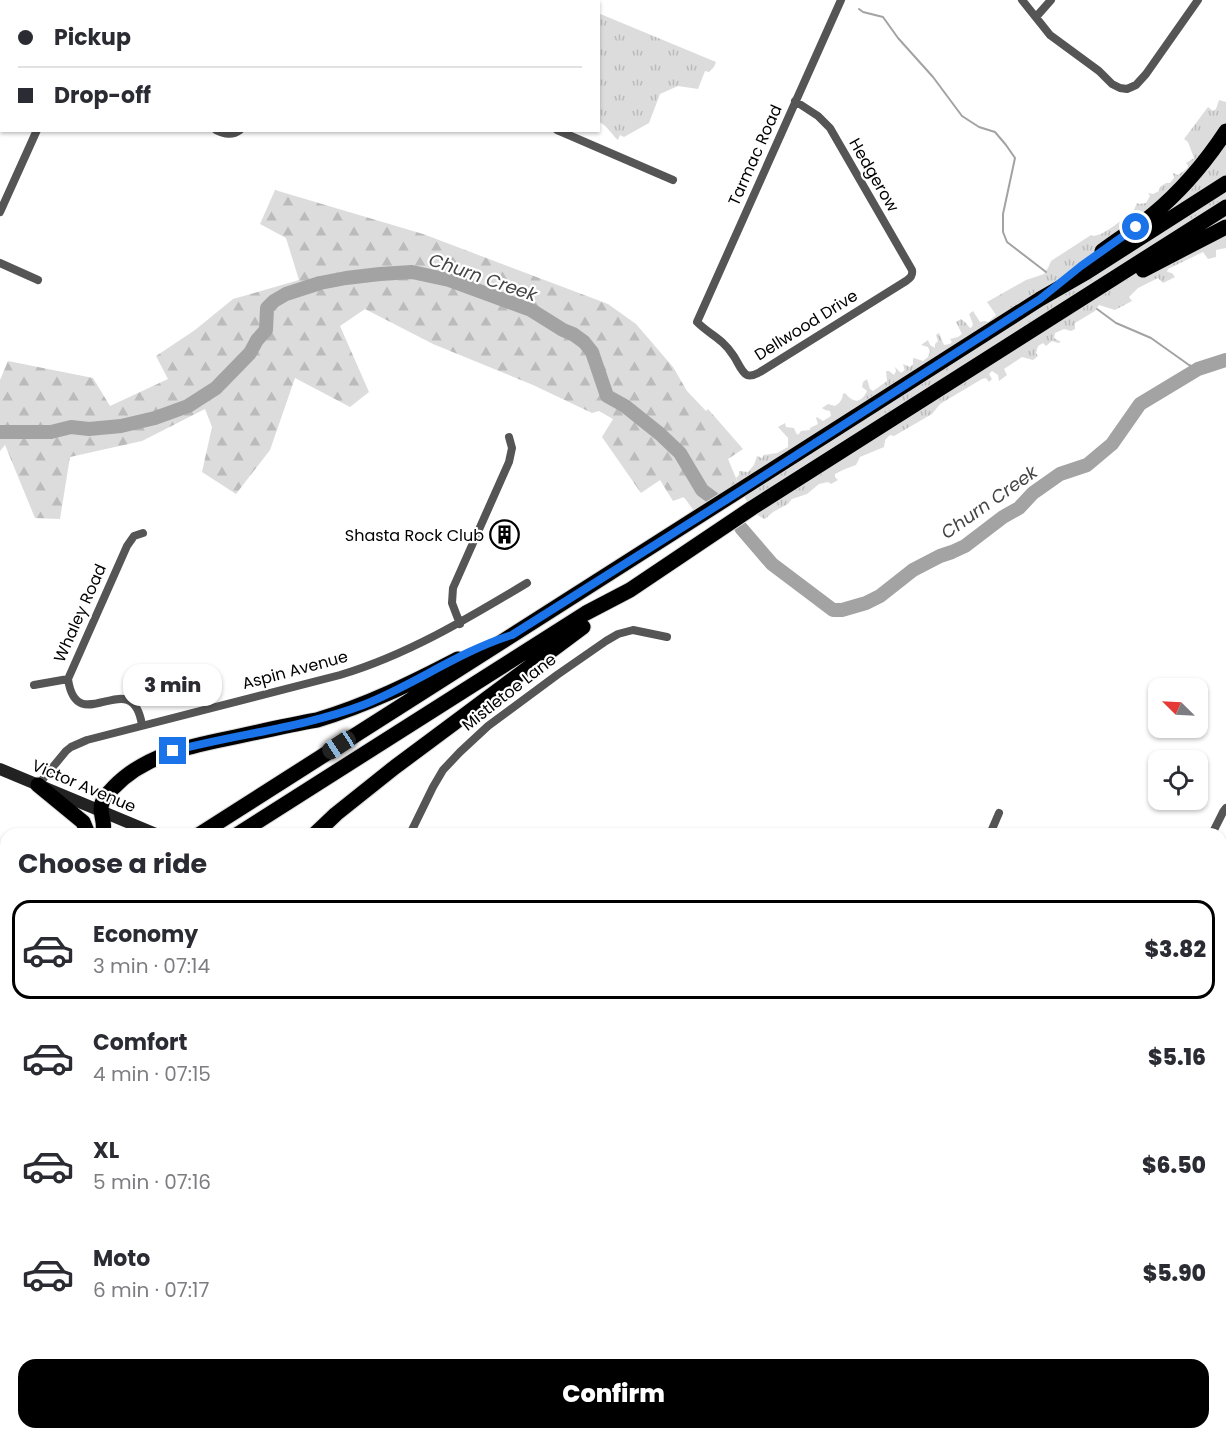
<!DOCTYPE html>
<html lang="en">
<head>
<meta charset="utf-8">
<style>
  body { margin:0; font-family:Poppins,sans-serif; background:#f7f7f7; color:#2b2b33; height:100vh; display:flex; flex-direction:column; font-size:22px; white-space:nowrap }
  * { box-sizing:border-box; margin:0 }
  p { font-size:20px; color:#7c7c81 }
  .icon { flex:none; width:33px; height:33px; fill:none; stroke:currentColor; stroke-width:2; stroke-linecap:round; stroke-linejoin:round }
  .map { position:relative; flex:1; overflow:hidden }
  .details { position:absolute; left:0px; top:828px; width:1227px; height:612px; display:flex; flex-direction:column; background:#fff; border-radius:18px 18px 0 0; box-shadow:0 2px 4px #0004 }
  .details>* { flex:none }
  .top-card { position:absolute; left:0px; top:0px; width:600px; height:132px; box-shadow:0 2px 4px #0004; display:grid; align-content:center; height:132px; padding:0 18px; background:#fff }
  .needle { width:39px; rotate:294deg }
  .fabs { position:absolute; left:1148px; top:678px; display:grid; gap:12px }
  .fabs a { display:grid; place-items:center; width:60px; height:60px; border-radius:12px; background:#fff; box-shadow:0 2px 4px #0004; font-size:30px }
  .end { position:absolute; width:27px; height:27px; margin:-14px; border:8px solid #1a73e8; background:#fff; box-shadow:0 0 0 3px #fff }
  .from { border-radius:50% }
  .bubble { position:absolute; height:42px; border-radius:18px; background:#fff; box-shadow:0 2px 4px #0004; font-size:20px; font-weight:800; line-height:42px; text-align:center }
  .car { position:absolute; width:18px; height:36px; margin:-18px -9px; border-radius:8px; box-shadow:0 0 4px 2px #0007; background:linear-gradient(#222 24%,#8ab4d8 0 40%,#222 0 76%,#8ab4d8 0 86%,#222 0) }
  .top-card b { display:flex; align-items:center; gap:21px; height:57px; font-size:22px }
  .top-card b+b { border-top:2px solid #e1e1e2 }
  .top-card i { width:15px; height:15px; background:#2b2b33 }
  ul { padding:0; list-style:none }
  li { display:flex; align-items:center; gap:18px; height:99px; margin:0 12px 9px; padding:0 6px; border:3px solid transparent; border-radius:18px }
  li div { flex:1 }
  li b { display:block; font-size:22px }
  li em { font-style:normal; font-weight:800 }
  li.selected { border-color:#000 }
  li>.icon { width:54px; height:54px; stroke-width:1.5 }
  h2 { padding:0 18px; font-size:27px; line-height:72px }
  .primary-button { display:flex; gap:12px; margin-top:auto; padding:12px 18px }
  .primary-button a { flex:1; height:69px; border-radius:18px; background:#000; color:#fff; font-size:24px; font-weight:800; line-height:69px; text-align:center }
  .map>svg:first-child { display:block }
  .grass { fill:url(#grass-tufts) }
  .forest { fill:url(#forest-firs) }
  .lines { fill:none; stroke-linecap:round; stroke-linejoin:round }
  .stream { stroke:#a3a3a3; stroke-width:2 }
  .river { stroke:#a3a3a3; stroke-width:14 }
  .highway-casing { stroke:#dbdbdb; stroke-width:17 }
  .street { stroke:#555; stroke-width:8 }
  .secondary { stroke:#222; stroke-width:12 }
  .highway { stroke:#000; stroke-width:15 }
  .route { stroke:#1a73e8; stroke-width:8 }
  .labels { text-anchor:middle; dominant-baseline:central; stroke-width:4.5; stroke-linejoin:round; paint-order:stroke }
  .street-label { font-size:16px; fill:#000; stroke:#fff }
  .poi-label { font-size:16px; fill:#000; stroke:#fff; text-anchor:end }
  .water-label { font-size:18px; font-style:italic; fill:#444; stroke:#fff }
</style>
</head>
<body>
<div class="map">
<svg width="1226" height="1440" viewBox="0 0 1226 1440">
  <defs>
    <pattern id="grass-tufts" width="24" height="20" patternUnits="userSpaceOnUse" patternTransform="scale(1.5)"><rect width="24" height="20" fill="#dcdcdc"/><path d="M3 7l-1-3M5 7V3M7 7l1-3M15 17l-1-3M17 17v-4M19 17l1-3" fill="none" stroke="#bbb"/></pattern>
    <pattern id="forest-firs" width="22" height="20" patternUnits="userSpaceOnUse" patternTransform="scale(1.5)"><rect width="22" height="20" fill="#dcdcdc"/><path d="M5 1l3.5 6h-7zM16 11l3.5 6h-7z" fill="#bbb"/></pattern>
  </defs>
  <rect width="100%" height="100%" fill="#fff"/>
  <path class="grass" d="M598,13L716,62L714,67L709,72L705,71L698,89L678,86L660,94L649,123L624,137L620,135L618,140C611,134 607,125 599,122Z
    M1219,100L1226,102V248L1216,250V257L1208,259L1203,252L1168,269L1167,272L1172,273L1175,277L1163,283L1158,278L1138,288L1129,297L1132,301L1115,310L1099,305L1095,311L1075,323V329L1071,331L1064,329L1055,333L1054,338L1061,342L1058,343L1052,341L1046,346L1043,343L1038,346L1036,353L1038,356L1033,360L1022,357L1004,369L1007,375L999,381L998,375L992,371L989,374L992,379L989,382L986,378L982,379L940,404L932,414L894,436L890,435L885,440L884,447L860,457L856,465L845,469L835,474V477L838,480L831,484L828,482L819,484L807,494L792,499L788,504L773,512L765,519C750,514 742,491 736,478L739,475V471L748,472L754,465L757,456L762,458L764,455L777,453L788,447V438L778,427L785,423L786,427L794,428L796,433L798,435L801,431L810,430V428L818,424L816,418L817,417L823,421L831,416L830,411L825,410L822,408L828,404L835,406C840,403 842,400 843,394L845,393C853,403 861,404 867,391L862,387L863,382L867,379L870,389L873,391L887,381L886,371H889L894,375L896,371L895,367L901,373L905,370L903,364L910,367L913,364V359L914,358L923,361L928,357L930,352L928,347L921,345L928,340L930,345L935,348V344L938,341L936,335L939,333L944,345L950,344L952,342L950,339L958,337L962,334L956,322L961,319L966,323L970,328L972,327L973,324L969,314L973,311L980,322L985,321L988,322L996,315L987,302L1026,280L1044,274L1048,268L1051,261L1091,235L1094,236L1101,234L1111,228L1133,212L1137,203L1139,204L1146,203L1150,196L1148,193L1153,194L1159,191L1160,187L1166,183H1170L1174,178L1173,173L1178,175L1188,168V165L1186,163L1194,158L1188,142L1184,139L1208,107L1213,111L1216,109Z
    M926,1434H1031L1029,1440H939Z"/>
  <path class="forest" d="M275,190L423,234L608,304L636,324L673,367L687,391L706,411L708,409L743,449L728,459L738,483L694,511L684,497L673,501L660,480L641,493L602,437L613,419L599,411L592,413L533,385L433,344L365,309L340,326L369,392L350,407L295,378L270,450L236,494L202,472L212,427L205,409L142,441L70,457L60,519L35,518L5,445L0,451V380L8,361L93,378L110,406L168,379L156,356L195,330L233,299L299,280L286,238L260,224Z"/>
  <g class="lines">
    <path class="stream" d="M859,9L863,12L883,17L898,38L933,77L962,116L979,127L995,132L1006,145L1015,158L1003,214V232L1007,242L1046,272
      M1097,309L1116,323L1151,338L1189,365L1198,369"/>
    <path class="river" d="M0,432H51L71,427L89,429L121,426L155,418L188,406L216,388L250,353L257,340L266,330L267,308L274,301L286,294L320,283L346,278L380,274L412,272L449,280L531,310L563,330L573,334L584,342L592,352L607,396L625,406L660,434L680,453L702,490L714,499
      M741,528L772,564L833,610H842L866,603L880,596L913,570L940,556L952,552L965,546L1003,517L1019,508L1033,493L1060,474L1087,465L1112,444L1140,404L1198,369L1226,360"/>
    <defs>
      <path id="highway" d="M1102,251C1118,239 1136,228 1152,215C1181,191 1205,163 1226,131
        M1143,270L1226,227
        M38,785L83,822L88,834
        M102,834C107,823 98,813 102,803C104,797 109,792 113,788C145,754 191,746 235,737C262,731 289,725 317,720C367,705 412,683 458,659
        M200,834L1040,299L1087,272L1226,183
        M238,834L586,613L630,590L752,508L1226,207
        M315,834L336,814L395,767L583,627
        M0,936L6,931
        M0,960L6,957
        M0,984L6,980
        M0,1001L6,998"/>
    </defs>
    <use href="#highway" class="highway-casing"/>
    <path class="street" d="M267,0L270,2
      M1022,0L1050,35L1099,71L1112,84L1120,88L1127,89L1136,85L1146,74L1198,0
      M90,2L91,0
      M1036,17L1051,0
      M795,101L818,116L830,128L912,270C913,276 910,278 906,281L760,372C756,374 752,377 747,375C741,372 737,360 733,355C722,338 710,335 697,322L841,0
      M216,130C225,134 232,136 240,130
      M557,130L673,180
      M0,212L37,130
      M0,263L38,280
      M460,624L452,603L453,588L509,462L512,448L509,437
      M34,685L68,679
      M142,725C132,662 77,741 68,679L127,546L134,536L143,533
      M38,785L66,751L71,747L87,740L340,675C407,655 467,619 527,583
      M410,834L433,787L443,770L460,752L488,726L557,675L606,641L618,634L633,630L667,637
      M990,834L999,813
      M1212,834L1223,812L1226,808
      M1221,941L1226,947
      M0,1085L6,1088
      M0,1208L6,1211
      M1221,1314L1226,1308
      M0,1343L6,1346
      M0,1410L6,1397
      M648,1434L661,1440
      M1194,1434L1208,1440
      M393,1440L396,1434
      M497,1440L500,1434
      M587,1440L590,1434
      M782,1440L785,1434
      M904,1440L907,1434"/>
    <path class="secondary" d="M0,769L156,834
      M1221,1319L1226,1322
      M1221,1342L1226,1339
      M134,1440L137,1434
      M1160,1440L1162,1434"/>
    <use href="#highway" class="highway"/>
  </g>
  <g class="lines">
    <path class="route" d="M173,751C236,734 302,728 363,705C414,685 460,651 512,635L726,500L1040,299L1081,266L1136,227"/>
  </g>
  <defs>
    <symbol id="building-ring" viewBox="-11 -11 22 22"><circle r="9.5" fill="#fff" stroke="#000" stroke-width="1.5"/><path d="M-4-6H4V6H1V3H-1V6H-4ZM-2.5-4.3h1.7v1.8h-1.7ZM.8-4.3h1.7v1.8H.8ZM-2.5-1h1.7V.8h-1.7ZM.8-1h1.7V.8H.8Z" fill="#000"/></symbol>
  </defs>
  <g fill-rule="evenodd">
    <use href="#building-ring" x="488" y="518" width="33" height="33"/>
  </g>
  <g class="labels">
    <g class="street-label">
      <text transform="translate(755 155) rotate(-66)">Tarmac Road</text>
      <text transform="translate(874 175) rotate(60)">Hedgerow</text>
      <text transform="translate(806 325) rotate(-32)">Dellwood Drive</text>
      <text transform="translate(80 613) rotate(-66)">Whaley Road</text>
      <text transform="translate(295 670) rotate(-15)">Aspin Avenue</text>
      <text transform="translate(509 692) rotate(-38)">Mistletoe Lane</text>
      <text transform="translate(84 786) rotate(23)">Victor Avenue</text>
    </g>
    <g class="poi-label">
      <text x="484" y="535">Shasta Rock Club</text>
    </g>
    <g class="water-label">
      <text transform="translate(483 277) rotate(19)">Churn Creek</text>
      <text transform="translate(989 502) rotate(-35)">Churn Creek</text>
    </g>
  </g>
</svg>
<div class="fabs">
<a><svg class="needle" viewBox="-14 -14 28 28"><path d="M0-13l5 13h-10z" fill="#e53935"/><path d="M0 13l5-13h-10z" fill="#7c7c81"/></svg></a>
<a><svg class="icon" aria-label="locate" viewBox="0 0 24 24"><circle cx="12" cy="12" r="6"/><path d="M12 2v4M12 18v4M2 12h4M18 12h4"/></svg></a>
</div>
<i class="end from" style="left:1136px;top:227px"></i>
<i class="end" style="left:173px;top:751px"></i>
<div class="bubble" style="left:123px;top:664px;width:99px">3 min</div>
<i class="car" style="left:339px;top:745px;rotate:237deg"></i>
<div class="top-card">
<b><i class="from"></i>Pickup</b>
<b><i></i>Drop-off</b>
</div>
<section class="details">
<h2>Choose a ride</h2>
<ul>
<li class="selected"><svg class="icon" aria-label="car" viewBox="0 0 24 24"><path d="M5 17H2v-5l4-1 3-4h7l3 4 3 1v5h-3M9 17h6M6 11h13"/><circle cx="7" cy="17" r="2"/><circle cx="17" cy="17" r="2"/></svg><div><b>Economy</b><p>3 min · 07:14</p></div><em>$3.82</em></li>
<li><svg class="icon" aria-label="car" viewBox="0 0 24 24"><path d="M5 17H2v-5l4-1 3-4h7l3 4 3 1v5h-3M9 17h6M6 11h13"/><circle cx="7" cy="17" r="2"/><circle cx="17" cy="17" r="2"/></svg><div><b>Comfort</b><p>4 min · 07:15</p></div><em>$5.16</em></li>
<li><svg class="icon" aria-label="car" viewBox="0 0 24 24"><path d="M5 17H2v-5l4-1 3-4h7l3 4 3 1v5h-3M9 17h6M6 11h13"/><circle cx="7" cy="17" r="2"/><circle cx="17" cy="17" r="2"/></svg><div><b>XL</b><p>5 min · 07:16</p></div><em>$6.50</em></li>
<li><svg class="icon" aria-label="car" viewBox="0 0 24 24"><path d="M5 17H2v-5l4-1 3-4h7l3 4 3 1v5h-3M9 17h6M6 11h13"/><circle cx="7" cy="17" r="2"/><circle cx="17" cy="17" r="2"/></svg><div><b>Moto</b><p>6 min · 07:17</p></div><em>$5.90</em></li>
</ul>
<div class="primary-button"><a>Confirm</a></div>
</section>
</div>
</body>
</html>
